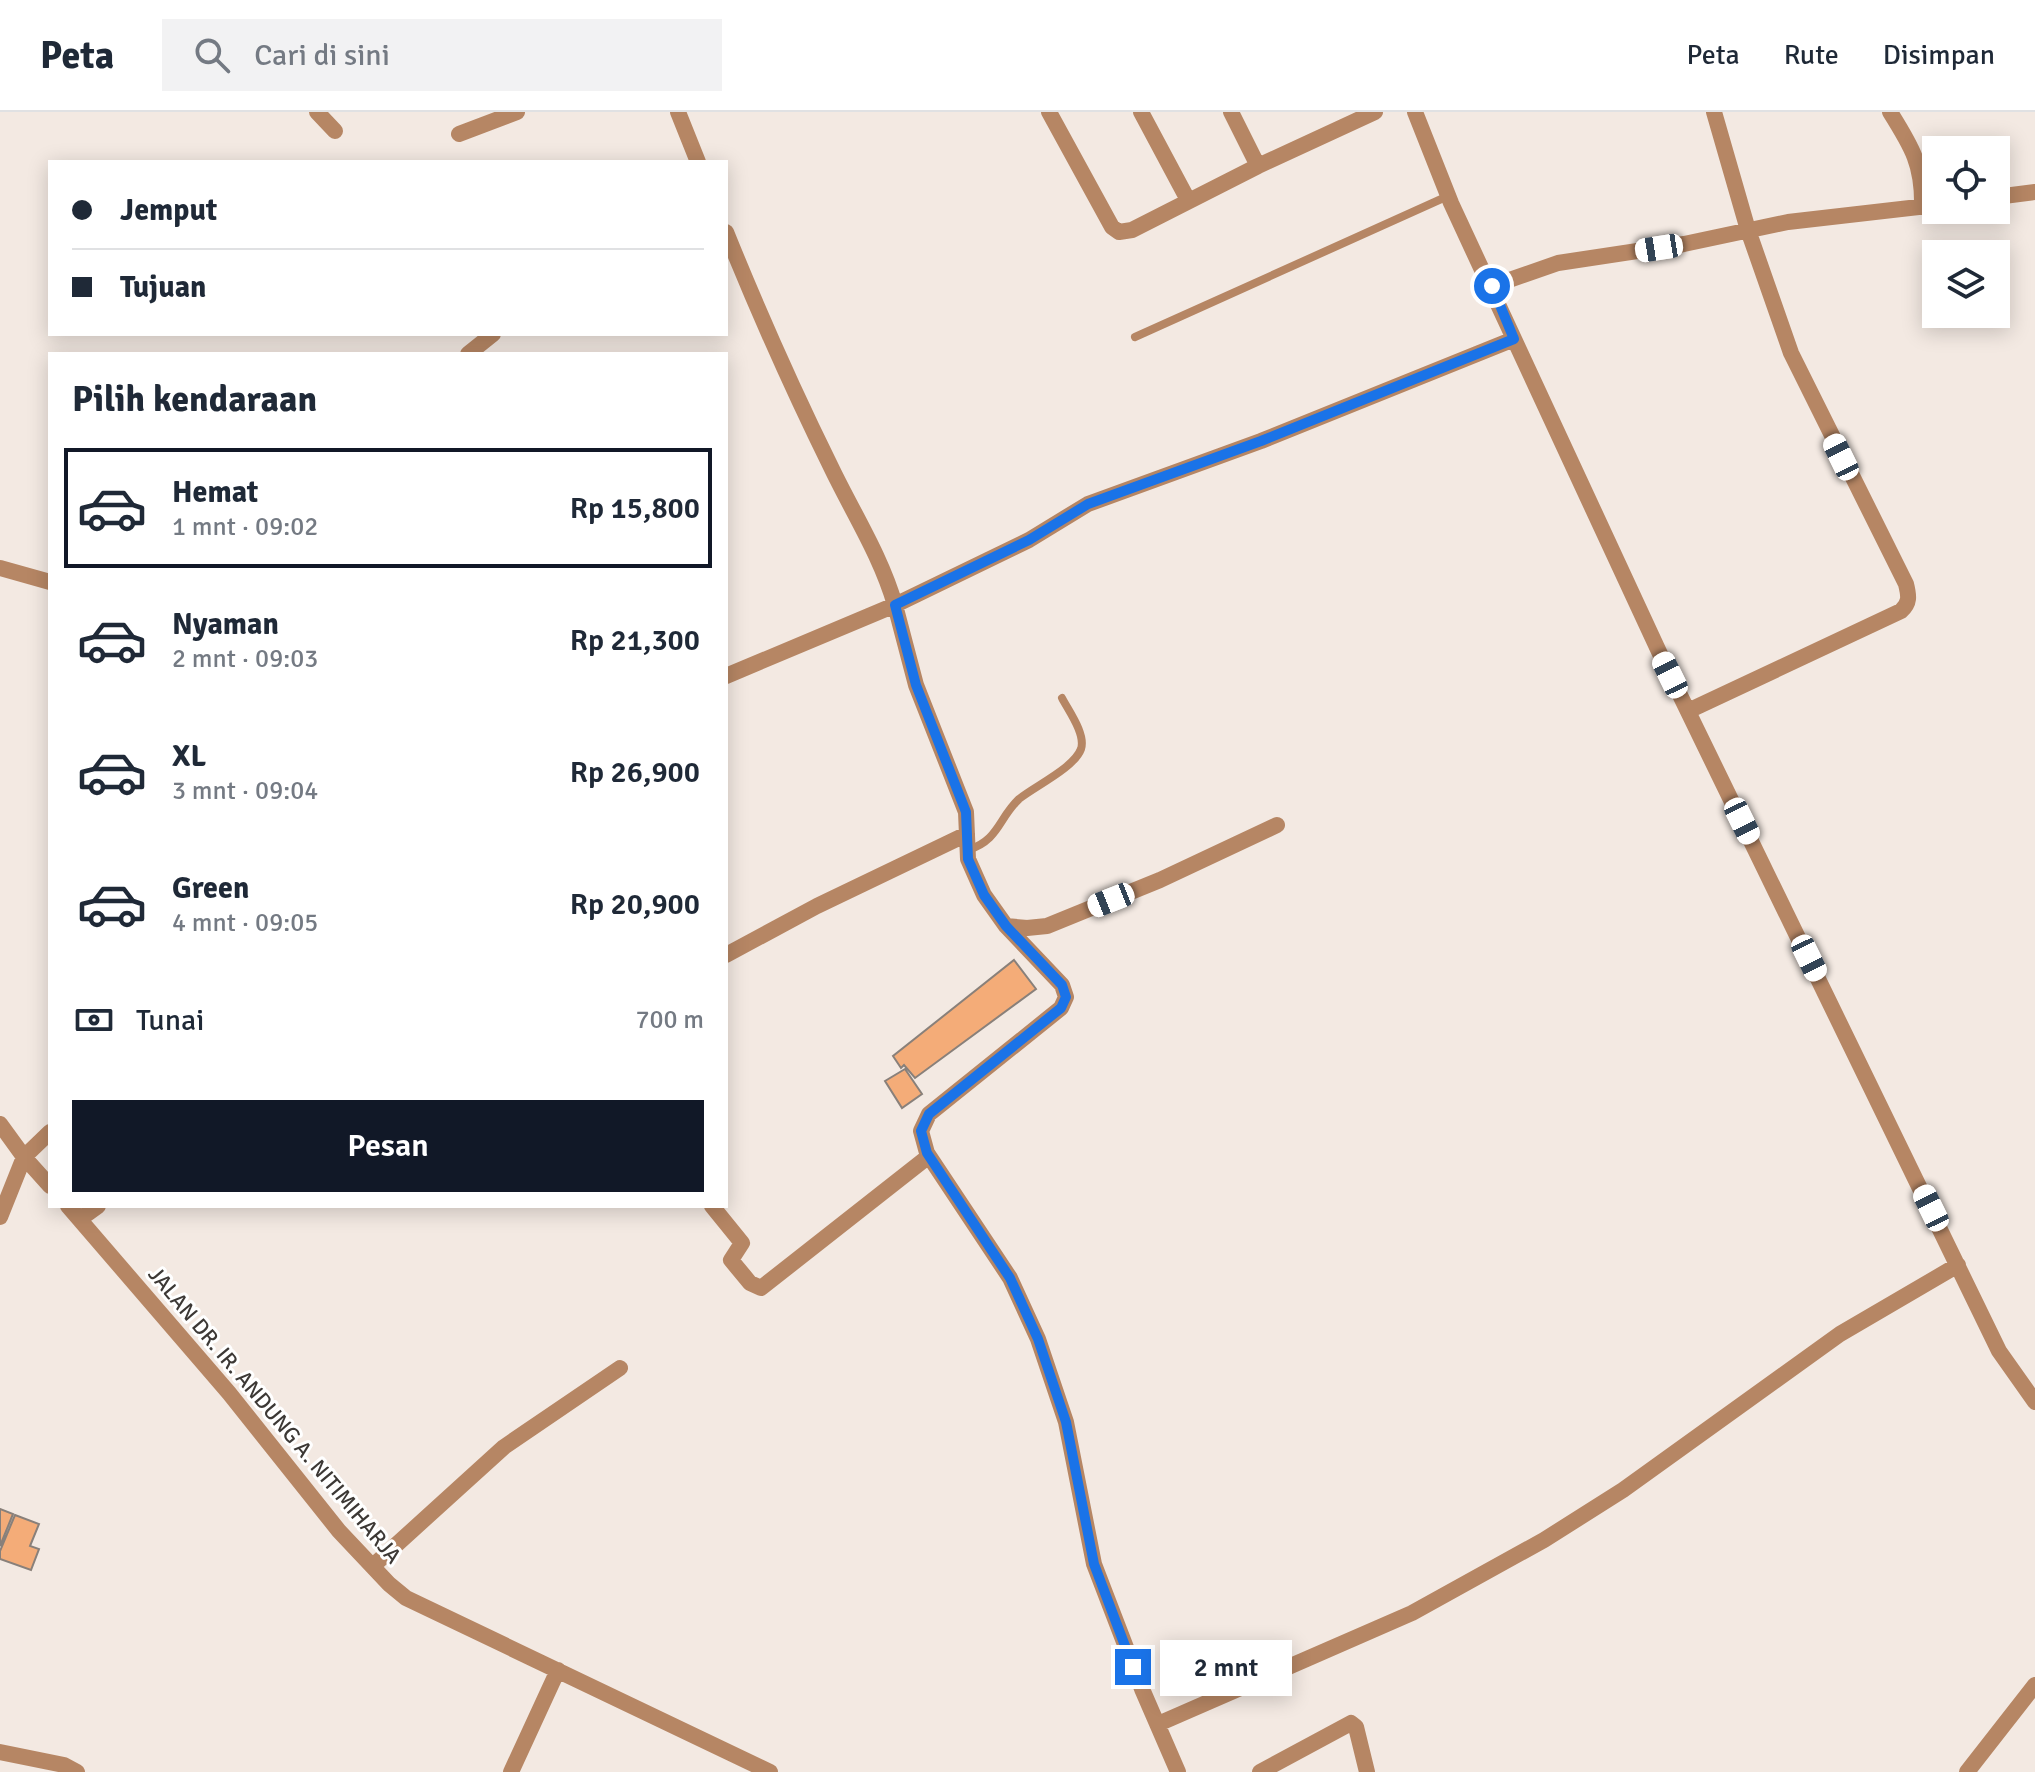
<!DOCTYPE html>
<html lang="id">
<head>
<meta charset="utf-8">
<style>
  body { margin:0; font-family:Signika,sans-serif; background:#f2f2f3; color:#1f2937; height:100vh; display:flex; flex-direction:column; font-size:30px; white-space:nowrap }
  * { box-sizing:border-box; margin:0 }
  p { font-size:26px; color:#747a83 }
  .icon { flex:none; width:44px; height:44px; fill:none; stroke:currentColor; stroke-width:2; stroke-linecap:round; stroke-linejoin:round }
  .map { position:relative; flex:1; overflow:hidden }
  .panel { position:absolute; left:48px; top:240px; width:680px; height:856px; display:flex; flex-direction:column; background:#fff; border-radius:0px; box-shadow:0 4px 20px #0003 }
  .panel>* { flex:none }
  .banner { position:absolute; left:48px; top:48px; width:680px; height:176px; border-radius:0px; box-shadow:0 4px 20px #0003; display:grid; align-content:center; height:176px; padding:0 24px; background:#fff }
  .buttons { position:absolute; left:1922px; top:24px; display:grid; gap:16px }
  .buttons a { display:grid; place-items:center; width:88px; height:88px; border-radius:0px; background:#fff; box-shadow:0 4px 20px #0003; font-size:40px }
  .end { position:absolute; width:36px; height:36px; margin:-18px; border:10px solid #1a73e8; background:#fff; box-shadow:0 0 0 4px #fff }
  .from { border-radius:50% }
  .bubble { position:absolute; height:56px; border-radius:0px; background:#fff; box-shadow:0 4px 20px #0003; font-size:26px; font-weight:600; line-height:56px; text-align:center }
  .car { position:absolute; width:24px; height:48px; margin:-24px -12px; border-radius:10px; box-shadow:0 0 6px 2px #0007; background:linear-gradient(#fff 24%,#345 0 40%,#fff 0 76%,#345 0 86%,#fff 0) }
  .banner b { display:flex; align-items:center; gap:28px; height:76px; font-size:30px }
  .banner b+b { border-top:2px solid #e0e1e3 }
  .banner i { width:20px; height:20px; background:#1f2937 }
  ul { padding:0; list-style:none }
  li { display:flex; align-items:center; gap:24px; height:120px; margin:0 16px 12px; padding:0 8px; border:4px solid transparent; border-radius:0px }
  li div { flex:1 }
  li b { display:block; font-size:30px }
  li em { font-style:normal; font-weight:600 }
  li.current { border-color:#111827 }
  li>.icon { width:72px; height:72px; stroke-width:1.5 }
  h2 { padding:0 24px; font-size:36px; line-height:96px }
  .pay { display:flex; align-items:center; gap:20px; height:88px; padding:0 24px; font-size:30px }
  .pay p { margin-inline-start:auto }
  .button { display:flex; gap:16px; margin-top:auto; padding:16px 24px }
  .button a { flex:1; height:92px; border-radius:0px; background:#111827; color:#fff; font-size:32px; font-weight:600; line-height:92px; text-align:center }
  header { display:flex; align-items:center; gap:48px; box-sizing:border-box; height:112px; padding:0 40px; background:#fff; border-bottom:2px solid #e0e1e3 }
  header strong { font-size:38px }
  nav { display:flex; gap:44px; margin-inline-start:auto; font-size:28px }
  .search { width:560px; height:72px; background:#f2f2f3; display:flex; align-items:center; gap:20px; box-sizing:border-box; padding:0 28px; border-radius:0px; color:#747a83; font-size:30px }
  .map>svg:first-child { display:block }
  .building { fill:#f4ac78; stroke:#89807a; stroke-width:2 }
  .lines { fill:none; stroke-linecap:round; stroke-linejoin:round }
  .service { stroke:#b68664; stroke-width:8 }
  .minor { stroke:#b68664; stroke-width:16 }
  .route { stroke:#1a73e8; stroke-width:10 }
  .labels { text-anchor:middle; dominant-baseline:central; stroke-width:6; stroke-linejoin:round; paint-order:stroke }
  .street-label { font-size:22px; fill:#3c3835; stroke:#fff }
</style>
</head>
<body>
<header>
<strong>Peta</strong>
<div class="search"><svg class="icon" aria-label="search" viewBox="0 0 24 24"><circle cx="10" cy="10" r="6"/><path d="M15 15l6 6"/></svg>Cari di sini</div>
<nav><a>Peta</a><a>Rute</a><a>Disimpan</a></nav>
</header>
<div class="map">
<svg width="2035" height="1660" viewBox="0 0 2035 1660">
  <rect width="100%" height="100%" fill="#f3e9e2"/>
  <path class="building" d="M1014,848L1036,877L915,966L904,953L901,956L893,944Z
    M905,957L922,982L902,996L885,969Z
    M0,1397L13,1402L0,1434Z
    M15,1403L39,1412L30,1434L39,1437L31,1458L0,1447V1439Z"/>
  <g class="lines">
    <path class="service" d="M1135,225L1448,84
      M968,738C999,728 998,707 1019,687C1035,674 1074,656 1081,637C1086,622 1068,598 1062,586"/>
    <path class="minor" d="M317,0L335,19
      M678,0L698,50
      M1049,0L1112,115L1119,120L1132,118L1258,54L1375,0
      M1141,0L1188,88
      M1231,0L1258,54
      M1415,0L1451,91L1661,544L1999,1239L2035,1290
      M1890,0C1912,35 1923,53 1922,95
      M459,22L517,0
      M1996,85L2035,80
      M726,120C758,199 793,278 831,355C853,401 881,444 895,493L726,564
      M1492,174L1558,151L1684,132L1788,110L1936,93
      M468,242L493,222
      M0,456L50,470
      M1688,599L1901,499C1910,491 1909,484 1906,472L1791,241L1748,118L1714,0
      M1006,814L1027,816L1047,814L1160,768L1277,713
      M726,843L817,794L967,722
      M0,1012L24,1045L50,1074
      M68,1094L229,1281L339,1419L389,1472L406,1486L770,1660
      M712,1094L742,1131L731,1148L750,1171L761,1176L929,1044
      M0,1105L24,1045L50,1020
      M80,1107L98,1094
      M374,1453L504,1335L620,1256
      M1158,1612L1412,1501L1544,1428L1623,1378L1840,1222L1958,1153
      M0,1640L64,1653L77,1660
      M511,1660L558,1558
      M1178,1660L1142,1577L1094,1452L1066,1310L1038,1227L1010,1166L927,1041L921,1019L929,1002L1061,896L1066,885L1062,873L1006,814L984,783L968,747L966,700L916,573L895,493L1029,428L1088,392L1261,329L1514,227
      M1260,1660L1351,1611L1356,1615L1367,1660
      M1967,1660L2035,1573"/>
  </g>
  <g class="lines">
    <path class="route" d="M1133,1555L1094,1452L1066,1310L1038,1227L1010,1166L927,1041L921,1019L929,1002L1061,896L1066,885L1062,873L1006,814L984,783L968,747L966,700L916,573L895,493L1029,428L1088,392L1261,329L1514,227L1492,174"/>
  </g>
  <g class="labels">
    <g class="street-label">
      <text transform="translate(275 1303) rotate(50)">JALAN DR. IR. ANDUNG A. NITIMIHARJA</text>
    </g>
  </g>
</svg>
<div class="buttons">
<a><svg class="icon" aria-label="locate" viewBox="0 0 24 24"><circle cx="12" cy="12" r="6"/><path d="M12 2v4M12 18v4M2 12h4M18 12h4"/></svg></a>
<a><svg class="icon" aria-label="layers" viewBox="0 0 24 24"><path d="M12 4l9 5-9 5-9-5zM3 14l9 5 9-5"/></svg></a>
</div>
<i class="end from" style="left:1492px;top:174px"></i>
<i class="end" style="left:1133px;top:1555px"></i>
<div class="bubble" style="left:1160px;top:1528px;width:132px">2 mnt</div>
<i class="car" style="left:1659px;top:136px;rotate:261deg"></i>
<i class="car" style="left:1841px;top:345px;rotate:334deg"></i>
<i class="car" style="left:1670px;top:563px;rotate:334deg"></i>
<i class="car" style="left:1742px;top:709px;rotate:154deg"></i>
<i class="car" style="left:1111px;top:788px;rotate:248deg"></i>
<i class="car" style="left:1809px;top:846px;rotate:154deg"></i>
<i class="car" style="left:1931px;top:1096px;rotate:334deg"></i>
<div class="banner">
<b><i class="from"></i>Jemput</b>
<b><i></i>Tujuan</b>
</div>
<section class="panel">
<h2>Pilih kendaraan</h2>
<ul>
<li class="current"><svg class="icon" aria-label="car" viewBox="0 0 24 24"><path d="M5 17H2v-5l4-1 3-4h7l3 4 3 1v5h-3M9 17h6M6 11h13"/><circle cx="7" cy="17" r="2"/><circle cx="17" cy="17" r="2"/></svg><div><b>Hemat</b><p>1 mnt · 09:02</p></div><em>Rp 15,800</em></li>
<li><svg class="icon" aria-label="car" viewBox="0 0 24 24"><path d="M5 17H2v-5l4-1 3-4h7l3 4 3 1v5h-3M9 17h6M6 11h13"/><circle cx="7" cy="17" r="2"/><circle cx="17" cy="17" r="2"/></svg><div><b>Nyaman</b><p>2 mnt · 09:03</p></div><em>Rp 21,300</em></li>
<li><svg class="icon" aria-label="car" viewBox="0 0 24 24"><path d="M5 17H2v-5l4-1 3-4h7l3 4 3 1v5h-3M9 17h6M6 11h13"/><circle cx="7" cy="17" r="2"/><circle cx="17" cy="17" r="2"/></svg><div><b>XL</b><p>3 mnt · 09:04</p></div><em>Rp 26,900</em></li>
<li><svg class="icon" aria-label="car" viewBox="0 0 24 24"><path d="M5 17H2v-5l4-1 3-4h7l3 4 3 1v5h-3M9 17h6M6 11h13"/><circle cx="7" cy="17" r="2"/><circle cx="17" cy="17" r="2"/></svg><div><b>Green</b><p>4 mnt · 09:05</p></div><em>Rp 20,900</em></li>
</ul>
<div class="pay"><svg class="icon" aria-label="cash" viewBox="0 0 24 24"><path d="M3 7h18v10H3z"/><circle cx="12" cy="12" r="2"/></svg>Tunai<p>700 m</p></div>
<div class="button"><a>Pesan</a></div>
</section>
</div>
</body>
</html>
